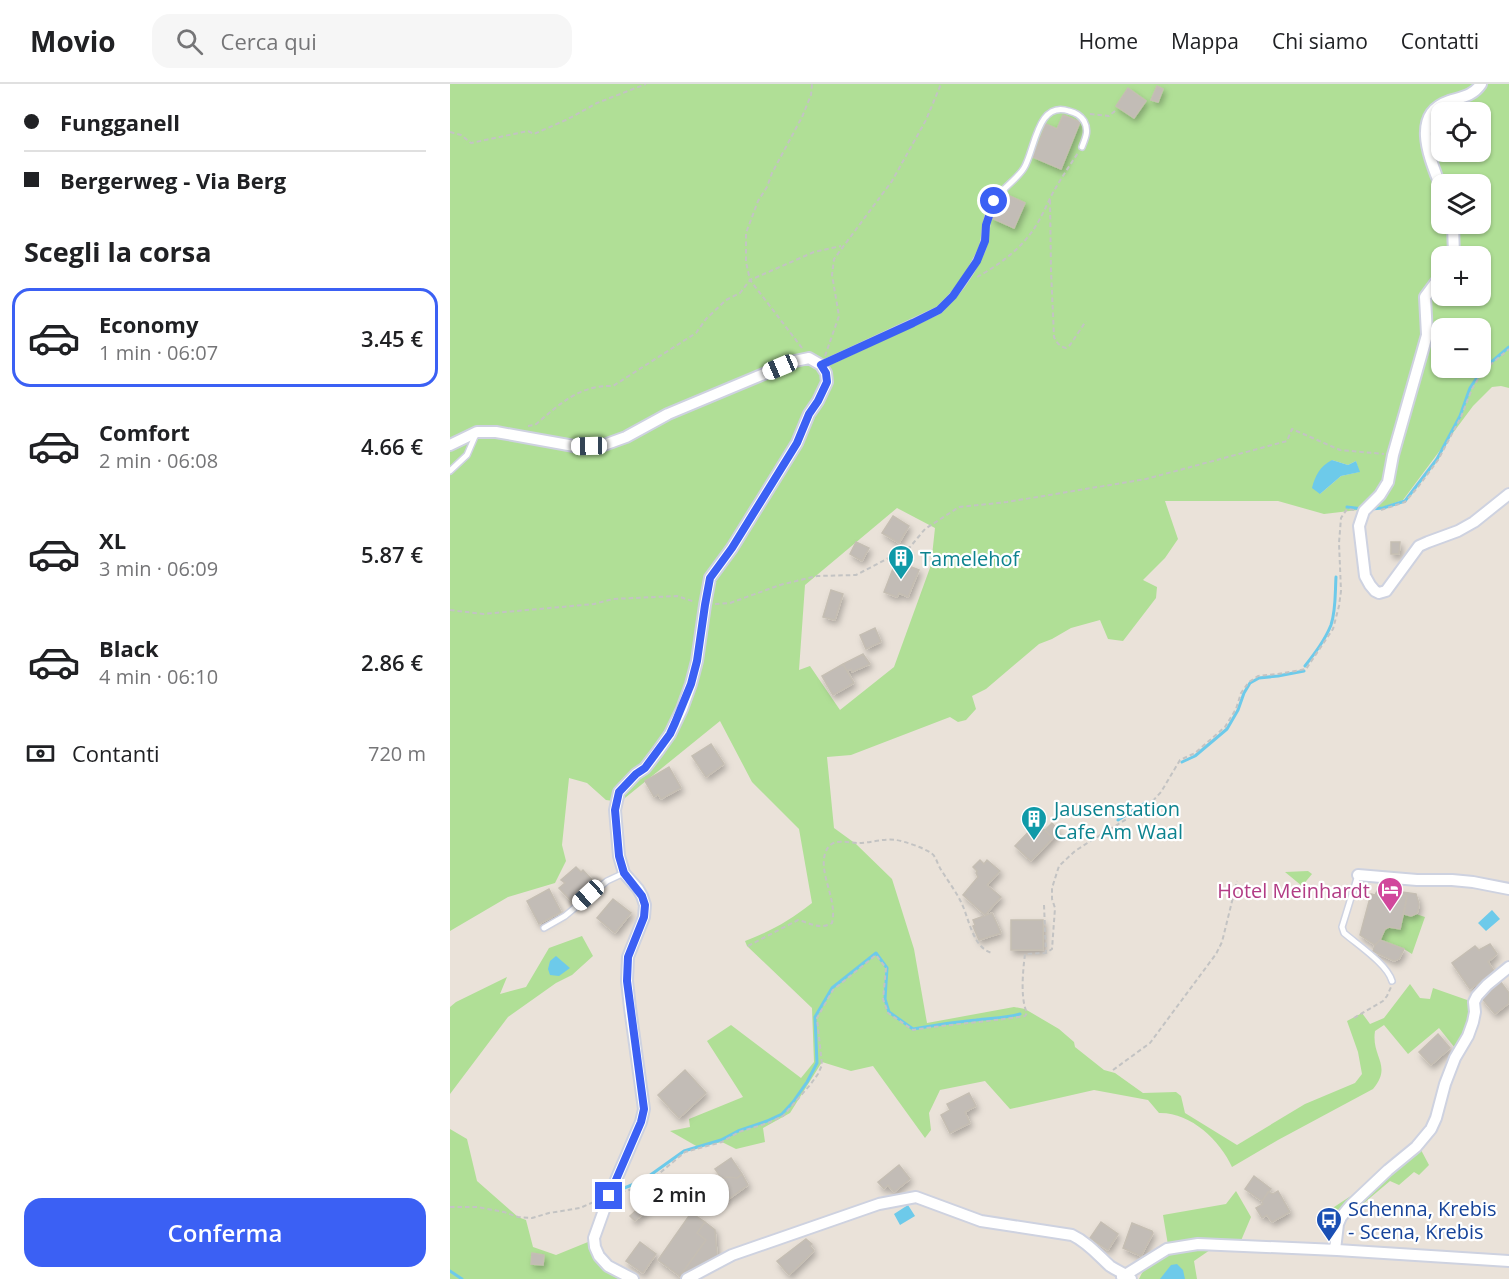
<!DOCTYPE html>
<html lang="it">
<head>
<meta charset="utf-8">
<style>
  body { margin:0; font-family:"Open Sans",sans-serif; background:#f6f6f6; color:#202124; height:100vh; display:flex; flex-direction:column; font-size:22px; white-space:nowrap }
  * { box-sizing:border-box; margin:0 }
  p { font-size:20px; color:#757577 }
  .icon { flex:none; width:33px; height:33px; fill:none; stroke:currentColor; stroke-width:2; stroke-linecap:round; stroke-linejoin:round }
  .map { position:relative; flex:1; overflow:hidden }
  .drawer { display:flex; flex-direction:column; background:#fff; width:450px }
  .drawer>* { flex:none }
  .top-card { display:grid; align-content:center; height:132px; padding:0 24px; background:#fff }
  .controls { position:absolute; left:981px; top:18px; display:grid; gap:12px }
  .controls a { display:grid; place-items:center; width:60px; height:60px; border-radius:12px; background:#fff; box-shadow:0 2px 4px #0004; font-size:30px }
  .end { position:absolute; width:27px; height:27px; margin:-14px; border:8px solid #3b60f4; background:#fff; box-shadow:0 0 0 3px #fff }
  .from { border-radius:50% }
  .bubble { position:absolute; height:42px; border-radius:18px; background:#fff; box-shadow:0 2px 4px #0004; font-size:20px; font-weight:600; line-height:42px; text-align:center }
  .car { position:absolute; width:18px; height:36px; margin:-18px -9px; border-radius:8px; box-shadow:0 0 4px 2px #0007; background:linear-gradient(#fff 24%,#345 0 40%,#fff 0 76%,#345 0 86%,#fff 0) }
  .top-card b { display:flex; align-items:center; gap:21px; height:57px; font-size:22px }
  .top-card b+b { border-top:2px solid #e0e0e0 }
  .top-card i { width:15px; height:15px; background:#202124 }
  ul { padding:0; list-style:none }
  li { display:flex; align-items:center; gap:18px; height:99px; margin:0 12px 9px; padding:0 12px; border:3px solid transparent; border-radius:18px }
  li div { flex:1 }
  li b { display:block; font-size:22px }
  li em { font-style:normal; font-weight:600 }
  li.selected { border-color:#3b60f4 }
  li>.icon { width:54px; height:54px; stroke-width:1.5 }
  h2 { padding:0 24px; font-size:27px; line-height:72px }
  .pay { display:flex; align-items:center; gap:15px; height:66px; padding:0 24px; font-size:22px }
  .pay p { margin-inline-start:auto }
  .primary-button { display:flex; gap:12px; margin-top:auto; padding:12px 24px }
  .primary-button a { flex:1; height:69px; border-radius:18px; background:#3b60f4; color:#fff; font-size:24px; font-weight:600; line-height:69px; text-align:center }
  header { display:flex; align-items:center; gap:36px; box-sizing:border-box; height:84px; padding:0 30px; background:#fff; border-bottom:2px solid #e0e0e0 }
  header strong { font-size:28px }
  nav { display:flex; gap:33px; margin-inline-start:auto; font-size:21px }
  .search { width:420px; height:54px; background:#f6f6f6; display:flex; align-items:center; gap:15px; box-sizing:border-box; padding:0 21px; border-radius:18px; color:#757577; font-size:22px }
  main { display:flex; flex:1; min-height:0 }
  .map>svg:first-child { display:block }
  .green { fill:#b0df96; fill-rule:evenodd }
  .water { fill:#6dcaea }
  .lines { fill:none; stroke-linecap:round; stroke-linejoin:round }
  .stream { stroke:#6dcaea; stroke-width:3 }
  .building { fill:#c2bcb6; stroke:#c5beb3; stroke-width:1.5; filter:url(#shadow) }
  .service-casing { stroke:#ced2e0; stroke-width:8 }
  .minor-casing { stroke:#ced2e0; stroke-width:14 }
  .path { stroke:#c3c3c3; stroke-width:2; stroke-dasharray:4.5 3; stroke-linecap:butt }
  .service { stroke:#fff; stroke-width:5 }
  .minor { stroke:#fff; stroke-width:10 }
  .route { stroke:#3b60f4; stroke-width:8 }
  .labels { text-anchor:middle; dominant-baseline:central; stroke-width:4.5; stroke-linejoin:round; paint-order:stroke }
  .culture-label { font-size:20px; fill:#0d838f; stroke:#fff; text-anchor:start }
  .hotel-label { font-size:20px; fill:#b23c85; stroke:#fff; text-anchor:end }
  .transit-label { font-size:20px; fill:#164399; stroke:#fff; text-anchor:start }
</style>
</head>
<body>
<header>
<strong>Movio</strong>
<div class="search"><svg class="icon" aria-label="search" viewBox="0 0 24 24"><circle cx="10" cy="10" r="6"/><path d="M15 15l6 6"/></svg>Cerca qui</div>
<nav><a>Home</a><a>Mappa</a><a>Chi siamo</a><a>Contatti</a></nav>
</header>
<main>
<section class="drawer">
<div class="top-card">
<b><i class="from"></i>Fungganell</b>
<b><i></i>Bergerweg - Via Berg</b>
</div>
<h2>Scegli la corsa</h2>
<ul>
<li class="selected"><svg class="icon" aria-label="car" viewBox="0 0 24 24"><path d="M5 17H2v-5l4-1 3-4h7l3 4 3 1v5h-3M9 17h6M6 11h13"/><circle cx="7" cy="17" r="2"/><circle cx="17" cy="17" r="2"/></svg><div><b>Economy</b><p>1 min · 06:07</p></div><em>3.45 €</em></li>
<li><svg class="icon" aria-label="car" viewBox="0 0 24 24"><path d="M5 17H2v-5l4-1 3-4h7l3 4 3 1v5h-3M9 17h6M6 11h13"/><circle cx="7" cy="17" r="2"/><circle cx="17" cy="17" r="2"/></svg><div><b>Comfort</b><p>2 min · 06:08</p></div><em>4.66 €</em></li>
<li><svg class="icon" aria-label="car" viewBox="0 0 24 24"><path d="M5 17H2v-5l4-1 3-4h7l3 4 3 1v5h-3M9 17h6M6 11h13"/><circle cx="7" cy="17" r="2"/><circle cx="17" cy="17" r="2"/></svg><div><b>XL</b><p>3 min · 06:09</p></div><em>5.87 €</em></li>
<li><svg class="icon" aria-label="car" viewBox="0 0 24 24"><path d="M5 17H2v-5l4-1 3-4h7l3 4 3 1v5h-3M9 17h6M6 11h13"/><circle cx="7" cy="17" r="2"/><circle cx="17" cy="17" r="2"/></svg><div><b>Black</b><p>4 min · 06:10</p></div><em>2.86 €</em></li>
</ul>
<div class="pay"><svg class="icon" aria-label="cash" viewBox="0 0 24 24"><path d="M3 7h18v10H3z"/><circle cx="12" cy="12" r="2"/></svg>Contanti<p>720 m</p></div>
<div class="primary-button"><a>Conferma</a></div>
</section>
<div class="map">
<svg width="1059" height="1195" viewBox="0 0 1059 1195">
  <defs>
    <filter id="shadow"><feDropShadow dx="2.5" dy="4" stdDeviation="3" flood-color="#0004"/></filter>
  </defs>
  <rect width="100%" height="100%" fill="#eae2d9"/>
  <path class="green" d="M0,0H1059V304L1051,302L1042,303L1023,322L953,416L933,423L874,430L828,417H715L728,455L715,474L693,496L707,503L706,514L673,557L658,555L650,536L621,544L602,555L589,560L536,605L522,612L526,625L516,636L508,638L500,633L401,671L377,673L384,744L406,760L442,795L464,865L477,939L564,923L575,925L609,945L624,958L625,963L654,986L665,989L693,1009L726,1008L731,1012L735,1029L787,1061L855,1020L905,999L912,990L908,968L897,937L912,929L920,940L934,934L960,900L970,914L980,915L983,904L1020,917L1017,941L1005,964L989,944L958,970L934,941L925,947C921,973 943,981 923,1005L828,1056L782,1083C770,1056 740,1028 709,1029L698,1016L644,1006L560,1025L535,997L490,1006L479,1029L481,1046L475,1054L423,982L401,987L372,978L340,1029L313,1044L315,1058L286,1065L272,1058L248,1063L220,1047L240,1043L239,1035L293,1013L257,957L281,941L351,994L364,978L362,924L297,862L295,857C323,846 339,837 362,819L349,745L302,698L270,637L170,718L156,716L137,699L119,694L112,761L116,777L105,799L58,813L0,847ZM992,28H1030V68H992ZM992,100H1030V140H992ZM992,172H1030V212H992ZM992,244H1030V284H992ZM882,376L898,381L906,377L909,388L891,392L870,410ZM447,424L485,444L481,481L444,583L390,626L360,582L349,586L355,501Z
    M858,787L862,790L852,802L835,788Z
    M954,830L961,832L966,830L975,833L962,870L954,865L930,856L935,845L939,843L950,844Z
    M132,852L143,872L122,891L106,899L58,933L0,1010V923L6,918L57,893L50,910L76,903L99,864Z
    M0,1045L17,1055L27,1097L68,1133L76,1136L83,1163L106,1171L138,1158L145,1163L156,1184L171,1195H0Z
    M971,1066L979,1081L969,1091L964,1088L949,1101L940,1097L895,1135L886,1136L881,1125Z
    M786,1107L801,1133L790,1159L718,1161L713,1131L776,1120Z
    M760,1166L744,1177L747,1195H689C701,1166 733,1167 760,1166Z"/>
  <path class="water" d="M882,376L898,381L906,377L910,388L891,392L870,410L862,404C865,392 870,382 882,376Z
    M1042,826L1050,835L1036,847L1028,839Z
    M106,872L120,884L109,892L100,891L98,885L100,877Z
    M458,1121L465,1132L450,1141L444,1130Z
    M727,1180L733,1186L735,1195H710L721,1181Z"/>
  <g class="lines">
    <path class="stream" d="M897,423L913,425
      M921,425L933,424L955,417L987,375L1010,332L1020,304L1032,286L1059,263
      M855,582C865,569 875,556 881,541C886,526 885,509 886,493
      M732,678L745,672L777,645L788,626L794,609L800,599L809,594L828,592L854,587
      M668,736L697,718
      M164,1108L192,1097L234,1067L271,1056L288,1047L317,1037L332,1030L343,1018L357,998L367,979L365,933L382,904L426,869L437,884L435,915L439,928L463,945C484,941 505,938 526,936C541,934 555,934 570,930
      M0,1187L12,1195"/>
  </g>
  <path class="building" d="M707,2L713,5L708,18L701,16Z
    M678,4L696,17L684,34L666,22Z
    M613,31L630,38L611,85L583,73L596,40L607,45Z
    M553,109L575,119L564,144L542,134Z
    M443,432L459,442L449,459L432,449Z
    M406,458L419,464L412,477L400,470Z
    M941,458H950L949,470H941Z
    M446,477L469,486L458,513L449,509L447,513L434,508Z
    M381,506L393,510L385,536L373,533Z
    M425,544L431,558L416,565L410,551Z
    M413,570L420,580L402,588L401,585L397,587L393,580Z
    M393,580L404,599L383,611L372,592Z
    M261,660L274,680L256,693L242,672Z
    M219,683L231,704L211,715L208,710L204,713L195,697Z
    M587,739L603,754L581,777L565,762Z
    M602,739L609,747L603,754L595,746Z
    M530,776L534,780L537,776L550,787L537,801L551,813L535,831L513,811L528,793L526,789L527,787L523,783Z
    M126,783L131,788L133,786L145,799L123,819L109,804L115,799L111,796Z
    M99,805L111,828L89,840L77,817Z
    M928,805L957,812L950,845L939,843L935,845L930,856L925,861L910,851L921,810L925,811Z
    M945,807L966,810L969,820L968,827L966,830L961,832L954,830L957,812L945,809Z
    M163,815L181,829L165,849L147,834Z
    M542,829L551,849L529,856L523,842L525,841L523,836Z
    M561,836H593V866H561Z
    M930,856L954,865L949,875L944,877L923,867L925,861Z
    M1040,860L1047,870L1038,878L1044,887L1020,905L1002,879L1025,862L1029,866Z
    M1050,897L1059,909V919L1045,930L1031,913Z
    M988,950L1000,964L981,981L969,968Z
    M235,986L256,1009L229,1034L208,1011Z
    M519,1009L526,1022L515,1028L520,1039L500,1049L491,1031L500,1026L497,1020Z
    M281,1074L292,1090L287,1094L277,1093L272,1095L265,1085Z
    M449,1081L460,1095L444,1108L438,1101L434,1105L428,1098Z
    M292,1090L298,1101L273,1119L262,1104L272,1095L277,1093L287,1094Z
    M804,1092L821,1105L812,1117L795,1105Z
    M828,1107L840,1128L822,1138L817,1131L812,1134L806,1124L813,1120L812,1117L818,1108L823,1110Z
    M192,1121L197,1126L185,1137L180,1132Z
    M241,1129L255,1138L247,1149L256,1156L230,1192L208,1176Z
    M255,1138L265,1146L267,1172L247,1184L230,1192L256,1156L247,1149Z
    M651,1138L668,1150L658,1166L640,1154Z
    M682,1139L702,1147L703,1149L691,1172L673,1164Z
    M356,1155L362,1160L360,1162L364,1167L339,1191L327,1177Z
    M190,1158L206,1170L193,1189L176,1177Z
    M82,1169L94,1171L93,1181L81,1180Z"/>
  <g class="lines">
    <defs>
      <path id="service" d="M371,281L489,226C505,211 518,195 527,175C530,170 533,164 534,158C535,154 535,149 536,144C537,136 540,126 544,118C551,104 566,97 574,84C585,66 587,16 619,27C626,29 630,31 634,37C639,46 636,53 632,63
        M0,387L17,371L26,350
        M908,791L892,843L894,849C908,861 937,880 942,897
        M94,844L115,832L157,797L174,789"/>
      <path id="minor" d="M992,106C982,79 958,31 999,17C1012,13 1023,12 1031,0
        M1003,140L1004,172
        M992,190L975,213L977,251L943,371L938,398L930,411L914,427L909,442L915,492L920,501L925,507L929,509L936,507L969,462L978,458L1008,447L1024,438L1059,410
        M0,361L27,348H46L124,362L154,361L176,353L218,330L345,277L359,274L371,281L376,289L377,298L368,317L359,330L347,359L282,464L260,494L255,521L247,577L241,600L232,625L220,650L208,667L195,684L186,690L169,708L165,726L169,772L174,789L188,805L192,812L195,821L194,833L178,873L177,897L180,924L194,1025L191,1038L159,1112L144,1154L145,1163L149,1172L158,1182L183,1195
        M908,791L967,796H1002L1023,798L1059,805
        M885,1166L888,1140L891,1133L901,1121L938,1086L966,1063L981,1045L986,1034L995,1000L1005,974L1018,952L1023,938L1025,928L1024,918L1027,912L1037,901L1059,883
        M672,1193L717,1165L748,1160L887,1166L1059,1177
        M237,1195L282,1171L429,1120L466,1113L531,1137L622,1151C637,1158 648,1171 660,1182C667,1187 675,1189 681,1195"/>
    </defs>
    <use href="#service" class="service-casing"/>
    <use href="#minor" class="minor-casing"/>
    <path class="path" d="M640,30L659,32L665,27
      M0,48L11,51L21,59L78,47L84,50L118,35L147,19L196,0
      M600,116L601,186L604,253C607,259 609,262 616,264L620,261L636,237
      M527,193C547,182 567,168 581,149C591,136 597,119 605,105C612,93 620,81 628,69
      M352,264L300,196L296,178V149L308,117L317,103L322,89L352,33L361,11L362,0
      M375,272L389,232L382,191L384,175L442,97L476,36L491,0
      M78,342L85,341C109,321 128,301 163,302L246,249L256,235L276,216L290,209L300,196L364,168L391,162
      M931,426L955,418L968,403L988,376L1011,333L1022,305L1033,287L1059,265
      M265,520L280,519L330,501L367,492L406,491L460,463L475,445L509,423L557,418L696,395L837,357L842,345L890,366L934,370
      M0,526L33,530L144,520L163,515L227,512L245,518
      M594,821L596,869
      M298,862L348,836C360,839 370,846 382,839C388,815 367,788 376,767C382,753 397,759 409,759C420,759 434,754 446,756C454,757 474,764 481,769C486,772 487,779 490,784C497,796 506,807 512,820C519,835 523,864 542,869
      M904,934L933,917L937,912L941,903
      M663,986L700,959L766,870L772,858L787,797
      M171,1108L187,1104L205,1093L235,1068L272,1058L289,1048L318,1039L333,1032L360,1001L368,990L372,981L367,934L383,906L426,871L436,884L433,915L438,929L463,946C500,940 538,938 575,932L577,929C570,914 573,886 575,870L596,869L602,865L605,824L602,815V804L609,782L625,767L639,758L698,722L711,708L730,676L745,669L775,643L786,625L791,609L799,598L808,592L828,590L856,585L883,545L889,522L891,507L889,459L891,434L897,425L904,426
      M0,1123H27L54,1128L68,1133L82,1134L99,1129L130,1124L146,1117"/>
    <use href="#service" class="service"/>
    <use href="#minor" class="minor"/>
  </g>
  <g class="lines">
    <path class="route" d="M159,1112L191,1038L194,1025L177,897L178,873L194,833L195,821L192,812L174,789L169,772L165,726L169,708L186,690L195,684L220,650L225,639L241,600L247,577L255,521L260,494L282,464L347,359L359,330L368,317L377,298L376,289L371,281L463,239L489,226L503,212L527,177L535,157L536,141L544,117"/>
  </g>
  <defs>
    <symbol id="building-pin" viewBox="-11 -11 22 30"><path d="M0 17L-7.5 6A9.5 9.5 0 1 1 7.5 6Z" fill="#0f9aa8" stroke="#fff"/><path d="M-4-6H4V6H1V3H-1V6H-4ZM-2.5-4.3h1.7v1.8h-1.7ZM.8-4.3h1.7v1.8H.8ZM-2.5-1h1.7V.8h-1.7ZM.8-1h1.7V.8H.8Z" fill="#fff"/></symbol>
    <symbol id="hotel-pin" viewBox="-11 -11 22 30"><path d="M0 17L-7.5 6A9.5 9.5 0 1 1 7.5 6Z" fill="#d1479c" stroke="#fff"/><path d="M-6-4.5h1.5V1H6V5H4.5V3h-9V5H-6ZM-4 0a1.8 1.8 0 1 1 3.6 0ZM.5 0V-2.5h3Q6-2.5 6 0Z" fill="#fff"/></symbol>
    <symbol id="bus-pin" viewBox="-11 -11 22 30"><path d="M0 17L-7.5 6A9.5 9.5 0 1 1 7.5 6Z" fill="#1a4fb4" stroke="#fff"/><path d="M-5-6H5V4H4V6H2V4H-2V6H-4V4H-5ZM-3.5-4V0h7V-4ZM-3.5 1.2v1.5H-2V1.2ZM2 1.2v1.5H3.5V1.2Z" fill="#fff"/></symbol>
  </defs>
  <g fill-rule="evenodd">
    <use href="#building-pin" x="436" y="459" width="30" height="40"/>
    <use href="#building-pin" x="569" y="720" width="30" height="40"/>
    <use href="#hotel-pin" x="925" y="791" width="30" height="40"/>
    <use href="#bus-pin" x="864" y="1121" width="30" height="40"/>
  </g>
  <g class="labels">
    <g class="culture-label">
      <text x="470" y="474">Tamelehof</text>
      <text x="604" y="724">Jausenstation<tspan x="604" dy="23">Cafe Am Waal</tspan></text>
    </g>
    <g class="hotel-label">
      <text x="920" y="806">Hotel Meinhardt</text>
    </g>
    <g class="transit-label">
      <text x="898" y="1124">Schenna, Krebis<tspan x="898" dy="23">- Scena, Krebis</tspan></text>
    </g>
  </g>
</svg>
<div class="controls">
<a><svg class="icon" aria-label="locate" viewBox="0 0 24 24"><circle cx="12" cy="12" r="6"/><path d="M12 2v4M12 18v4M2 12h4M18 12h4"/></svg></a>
<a><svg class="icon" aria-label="layers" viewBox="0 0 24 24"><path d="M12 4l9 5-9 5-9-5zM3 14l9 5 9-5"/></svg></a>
<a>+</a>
<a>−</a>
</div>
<i class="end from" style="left:544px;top:117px"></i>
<i class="end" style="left:159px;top:1112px"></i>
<div class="bubble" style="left:180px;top:1090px;width:99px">2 min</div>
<i class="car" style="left:330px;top:283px;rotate:247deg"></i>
<i class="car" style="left:139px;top:362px;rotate:269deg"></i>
<i class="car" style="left:138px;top:811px;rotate:228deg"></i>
</div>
</main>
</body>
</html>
